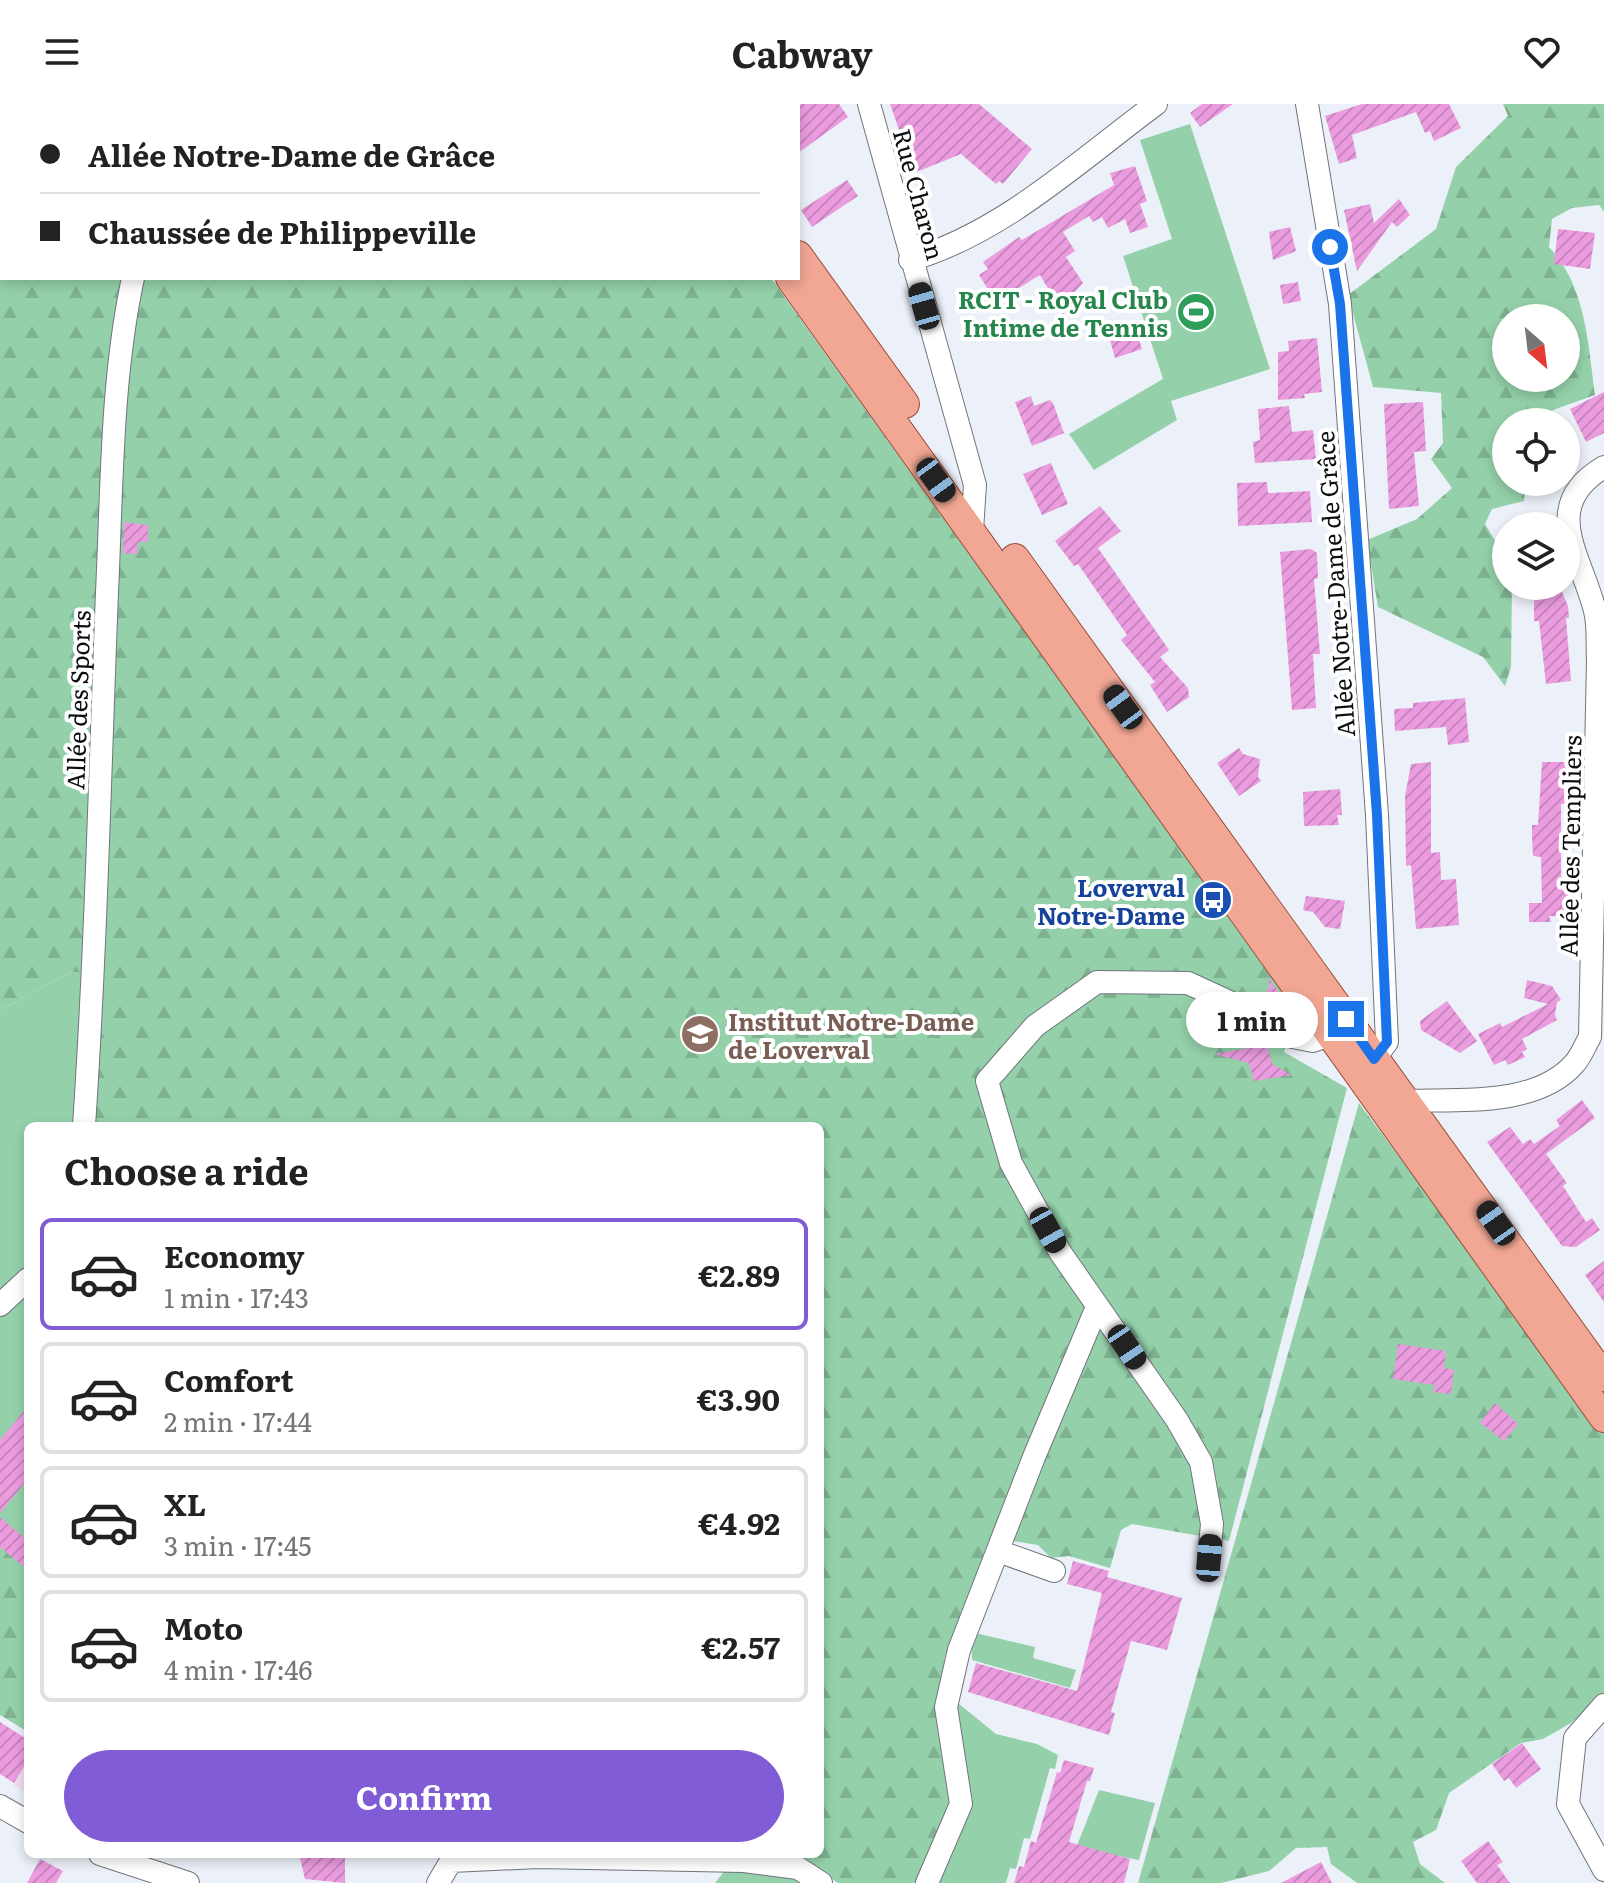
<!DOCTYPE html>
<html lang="en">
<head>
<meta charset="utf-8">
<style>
  body { margin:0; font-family:Literata,serif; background:#f6f6f6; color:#222; height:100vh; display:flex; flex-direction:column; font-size:30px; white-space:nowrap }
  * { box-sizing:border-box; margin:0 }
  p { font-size:26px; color:#767676 }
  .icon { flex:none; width:44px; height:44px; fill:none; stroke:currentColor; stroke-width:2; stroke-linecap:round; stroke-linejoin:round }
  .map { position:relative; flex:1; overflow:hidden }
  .details { position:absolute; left:24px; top:1018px; width:800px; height:736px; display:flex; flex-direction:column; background:#fff; border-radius:12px; box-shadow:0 4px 12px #0003 }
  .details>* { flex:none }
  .top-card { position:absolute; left:0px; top:0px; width:800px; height:176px; box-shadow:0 4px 12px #0003; display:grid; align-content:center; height:176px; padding:0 40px; background:#fff }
  .needle { width:52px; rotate:152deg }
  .buttons { position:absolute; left:1492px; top:200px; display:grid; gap:16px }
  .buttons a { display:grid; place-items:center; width:88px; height:88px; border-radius:50%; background:#fff; box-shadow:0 4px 12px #0003; font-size:40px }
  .end { position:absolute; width:36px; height:36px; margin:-18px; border:10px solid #1a73e8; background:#fff; box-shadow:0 0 0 4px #fff }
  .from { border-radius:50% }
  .bubble { position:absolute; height:56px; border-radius:28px; background:#fff; box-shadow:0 4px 12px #0003; font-size:26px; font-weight:700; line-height:56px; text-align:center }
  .car { position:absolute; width:24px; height:48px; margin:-24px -12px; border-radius:10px; box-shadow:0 0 6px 2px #0007; background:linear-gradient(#222 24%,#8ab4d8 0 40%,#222 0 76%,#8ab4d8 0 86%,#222 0) }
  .top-card b { display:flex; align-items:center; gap:28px; height:76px; font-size:30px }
  .top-card b+b { border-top:2px solid #e0e0e0 }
  .top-card i { width:20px; height:20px; background:#222 }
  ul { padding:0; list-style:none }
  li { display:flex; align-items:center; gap:24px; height:112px; margin:0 16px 12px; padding:0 24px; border:4px solid #e0e0e0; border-radius:12px }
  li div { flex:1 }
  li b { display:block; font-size:30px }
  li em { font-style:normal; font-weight:700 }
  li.on { border-color:#805cd6 }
  li>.icon { width:72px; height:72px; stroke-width:1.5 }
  h2 { padding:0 40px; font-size:36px; line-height:96px }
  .primary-button { display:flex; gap:16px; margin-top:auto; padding:16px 40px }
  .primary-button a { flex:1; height:92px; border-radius:48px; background:#805cd6; color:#fff; font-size:32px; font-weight:700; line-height:92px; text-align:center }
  header { display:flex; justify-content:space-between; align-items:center; height:104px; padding:0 40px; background:#fff; font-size:36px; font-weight:700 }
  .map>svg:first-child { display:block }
  .education { fill:#f1e0f3 }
  .grass { fill:#94d1aa }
  .forest { fill:url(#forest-firs); fill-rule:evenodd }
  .building { fill:url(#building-hatch) }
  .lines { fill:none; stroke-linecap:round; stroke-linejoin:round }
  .minor-casing { stroke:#70747b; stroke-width:24 }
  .major-casing { stroke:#9b4c38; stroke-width:30 }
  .minor { stroke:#fff; stroke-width:22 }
  .major { stroke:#f1a794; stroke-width:28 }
  .route { stroke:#1a73e8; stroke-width:10 }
  .labels { text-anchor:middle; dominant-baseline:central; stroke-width:8; stroke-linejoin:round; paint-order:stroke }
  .street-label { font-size:24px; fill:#0c0e10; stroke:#fff }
  .leisure-label { font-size:24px; font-weight:bold; fill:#27864d; stroke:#fff; text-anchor:end }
  .transit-label { font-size:24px; font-weight:bold; fill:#164399; stroke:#fff; text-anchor:end }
  .education-label { font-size:24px; font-weight:bold; fill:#785e54; stroke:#fff; text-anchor:start }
</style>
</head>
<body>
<header><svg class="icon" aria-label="menu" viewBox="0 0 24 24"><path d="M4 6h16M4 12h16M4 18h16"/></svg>Cabway<svg class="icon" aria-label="heart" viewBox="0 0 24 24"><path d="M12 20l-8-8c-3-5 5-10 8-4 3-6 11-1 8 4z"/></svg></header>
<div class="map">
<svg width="1604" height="1779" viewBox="0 0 1604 1779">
  <defs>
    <pattern id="forest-firs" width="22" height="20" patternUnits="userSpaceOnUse" patternTransform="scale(2)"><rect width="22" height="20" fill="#94d1aa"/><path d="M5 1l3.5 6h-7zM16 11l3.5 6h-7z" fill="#7eb291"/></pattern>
    <pattern id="building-hatch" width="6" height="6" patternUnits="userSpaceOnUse" patternTransform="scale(2)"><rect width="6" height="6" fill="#eb9cdf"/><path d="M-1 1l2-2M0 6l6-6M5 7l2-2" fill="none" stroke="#c885be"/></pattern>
  </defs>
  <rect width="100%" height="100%" fill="#ecf1f9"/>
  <path class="education" d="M28,1657V1690L13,1681Z"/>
  <path class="grass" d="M1190,20L1270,265L1171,297L1177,316L1094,366L1069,330L1163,275L1123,152L1172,135L1140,36Z
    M71,868L101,871L88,1022H28V1464L0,1442V906Z
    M971,1528L1035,1543L1033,1554L1076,1566L1070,1584L972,1556Z
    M953,1595L996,1630L1037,1640L1058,1651L1055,1665L1050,1664L1030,1735L1024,1734L1016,1765L1010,1764L1006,1779H937L968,1712Z
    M1099,1686L1155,1699L1139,1756L1076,1744Z
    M726,1765H774L807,1779H715Z"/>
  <path class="forest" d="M0,0H649L2,2V174H771L1291,899L1297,921L1284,948L1347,984L1229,1437L1132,1420L1121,1426L1110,1464L1069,1452L1051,1454L1038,1441L999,1435L983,1459L945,1552L940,1587L955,1697L918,1779H838L813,1763L761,1750H820V1022H88L101,871L71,868L0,906Z
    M1503,0H1604V108L1599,101L1572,104L1552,115L1549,143C1586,182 1588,240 1595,291L1553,306L1544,318H1506V378H1526L1524,397L1492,405L1485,420L1504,451L1506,482H1512L1511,563L1505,582L1483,553L1378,503L1367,436L1417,415L1452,384L1431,355L1443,339L1441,289L1373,283L1348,191L1436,125L1456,63L1508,12ZM1506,214H1566V274H1506Z
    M1359,999L1604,1329V1590L1571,1619L1543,1635L1521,1639L1449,1689L1436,1726L1413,1738L1420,1760L1445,1779H1357L1331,1760L1327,1743L1296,1744L1269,1767L1221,1779H1138Z
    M0,1442L28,1465V1628L0,1611Z"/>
  <path class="building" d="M798,0H839L848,13L798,49Z
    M890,0H979L1032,45L1003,80L999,77L996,80L961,50L914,69Z
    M1202,0H1233L1200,23L1190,9Z
    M1362,0H1449L1461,24L1434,37L1430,27L1425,29L1416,8L1352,31L1357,54L1339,60L1325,12Z
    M1135,62L1147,97L1140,100L1148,123L1130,129L1125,115L1108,124L1102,113L1093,118L1089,112L1063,128L1075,147L1066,153L1083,179L1071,192L1076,202L1063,210L1040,171L996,198L979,171L988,165L983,158L1019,133L1022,136L1114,81L1110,69Z
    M847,76L858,92L812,123L801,106Z
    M1399,95L1410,111L1397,123L1392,118L1357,167L1344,106L1370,100L1374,119Z
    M1290,123L1296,147L1273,156L1269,128Z
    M1558,125L1595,129L1590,165L1554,160Z
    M1298,178L1301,197L1283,200L1280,181Z
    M1113,216L1119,220L1131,217L1134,219L1142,245L1115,254L1107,225Z
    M1317,234L1322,288L1304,290L1305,294L1278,296V248L1289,247L1288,237Z
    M1604,288V329L1586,338L1570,305Z
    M1031,292L1034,302L1050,296L1053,299L1064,329L1032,342L1015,298Z
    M1423,298L1426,347L1414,348L1419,402L1389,405L1384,300Z
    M1289,302L1292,328L1313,326L1316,355L1255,359L1253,338L1260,336L1258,305Z
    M1051,359L1068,400L1042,411L1023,370Z
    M1267,378L1268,389L1310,387L1312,418L1238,422L1237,379Z
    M1100,402L1121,427L1098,444L1169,546L1160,553L1188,584L1189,593L1167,608L1150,581L1155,578L1121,536L1127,531L1078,460L1074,462L1055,437Z
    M124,418L148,421V438H138L137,450L123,449Z
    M1311,445L1317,449L1318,474L1314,475L1320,550H1313L1316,604L1292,606L1280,448Z
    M1562,488L1568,502L1569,514H1566L1571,577L1546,580L1539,517H1534V491Z
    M1465,594L1469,638L1448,641L1446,623L1395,627L1394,605L1413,604V599Z
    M1239,644L1243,650L1260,655L1258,673L1261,677L1239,692L1217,659Z
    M1431,658V749L1440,748L1441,776L1456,775L1459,821L1416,825L1411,761L1406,762L1405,692L1411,660Z
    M1542,658H1569V700H1561V773H1567L1570,813L1549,812L1551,818H1529V799H1542L1541,753L1533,752L1532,733V721H1538Z
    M1340,685L1342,711H1337L1339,721L1304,722L1303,688Z
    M1306,792L1345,797L1340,825L1325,823L1313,808L1303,806Z
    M1267,872L1293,908L1296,919L1278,914L1276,902L1266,886L1270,884Z
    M1527,876L1552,882L1561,896L1557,898L1555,911L1557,916L1522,935L1527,945L1522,948L1525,953L1508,961L1505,956L1494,961L1478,930L1500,919L1502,923L1548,900L1524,894Z
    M1447,897L1477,937L1460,949L1421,926L1420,917Z
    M1267,941L1272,960L1291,971L1254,977L1249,959L1214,950Z
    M1582,996L1595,1014L1546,1050L1567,1079L1563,1082L1586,1118L1592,1114L1600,1126L1576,1143L1562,1142L1487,1038L1510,1023L1523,1040L1530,1035L1534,1040L1560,1022L1556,1016Z
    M1604,1157V1198L1585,1171Z
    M1398,1240L1446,1247L1444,1264L1454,1266L1451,1290L1433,1288L1435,1281L1393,1275Z
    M1495,1299L1518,1320L1504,1337L1480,1319Z
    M28,1302V1375L0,1409V1336Z
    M0,1413L28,1437V1466L0,1443Z
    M1073,1457L1109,1467L1107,1473L1182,1494L1167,1546L1131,1537L1111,1608L1115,1609L1109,1631L968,1588L976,1559L1077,1587L1102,1489L1067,1480Z
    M0,1618L28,1636V1656L14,1679L0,1670Z
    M1522,1639L1541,1665L1516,1684L1509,1674L1504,1677L1492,1660Z
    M1064,1656L1094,1664L1090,1677H1087L1069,1738L1130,1755L1124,1779H1014L1019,1762L1024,1763L1031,1737L1036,1739L1057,1668L1060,1669Z
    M1488,1737L1503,1758L1497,1761L1510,1779H1477L1461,1757Z
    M299,1750H345V1779L305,1775Z
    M40,1755L63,1767L56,1779H27Z
    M1321,1758L1332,1779H1281Z"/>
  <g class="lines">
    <defs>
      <path id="minor" d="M869,0L975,381L972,426
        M1307,0L1340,200L1377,711L1387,938L1374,955
        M185,2L186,0
        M910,156C1003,129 1080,56 1156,0
        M1407,997C1459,995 1536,1003 1574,960C1581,953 1585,941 1590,933L1598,557C1597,541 1599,522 1595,507C1582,453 1538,402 1604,363
        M84,1022C96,844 100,666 107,488C112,385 111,276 133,174
        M0,1201L28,1175
        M998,1447L1054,1467
        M1209,1454L1212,1420L1201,1358L1177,1316L1060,1148L1011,1059L987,977L1035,922L1097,878L1188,879L1238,902L1277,930L1313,937L1330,931
        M1604,1601L1575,1634L1568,1700L1604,1766
        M0,1702L28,1718
        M100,1750L188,1779
        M438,1779L451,1757L538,1753L744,1757L798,1764L821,1779
        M927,1779L961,1700L946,1603L959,1546L1034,1353L1097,1203"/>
      <path id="major" d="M664,0L665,2
        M690,0L691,2
        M798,151L905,300
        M790,174L1604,1314
        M1015,454L1604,1273"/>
    </defs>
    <use href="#minor" class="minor-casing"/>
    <use href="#major" class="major-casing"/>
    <use href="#minor" class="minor"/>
    <use href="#major" class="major"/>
  </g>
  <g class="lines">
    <path class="route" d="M1330,143L1340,200L1377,711L1387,938L1374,955L1346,915"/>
  </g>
  <defs>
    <symbol id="stadium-disc" viewBox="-11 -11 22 22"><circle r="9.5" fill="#2e9e5b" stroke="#fff"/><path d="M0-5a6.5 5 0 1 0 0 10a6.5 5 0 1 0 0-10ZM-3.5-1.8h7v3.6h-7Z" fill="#fff"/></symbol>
    <symbol id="bus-disc" viewBox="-11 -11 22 22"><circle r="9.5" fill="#1a4fb4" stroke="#fff"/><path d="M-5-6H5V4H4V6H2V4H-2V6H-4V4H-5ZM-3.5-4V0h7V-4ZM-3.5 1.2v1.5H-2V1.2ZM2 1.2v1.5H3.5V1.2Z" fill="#fff"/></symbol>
    <symbol id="school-disc" viewBox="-11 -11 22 22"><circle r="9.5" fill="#8d6e63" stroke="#fff"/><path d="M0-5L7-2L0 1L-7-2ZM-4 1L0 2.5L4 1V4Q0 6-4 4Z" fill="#fff"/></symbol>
  </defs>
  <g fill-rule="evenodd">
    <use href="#stadium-disc" x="1174" y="186" width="44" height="44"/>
    <use href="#bus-disc" x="1191" y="774" width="44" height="44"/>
    <use href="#school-disc" x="678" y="908" width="44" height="44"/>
  </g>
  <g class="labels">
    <g class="street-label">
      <text transform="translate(920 90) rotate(75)">Rue Charon</text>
      <text transform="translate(1334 480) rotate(-94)">Allée Notre-Dame de Grâce</text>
      <text transform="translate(77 596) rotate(-88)">Allée des Sports</text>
      <text transform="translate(1569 742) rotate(-89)">Allée des Templiers</text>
    </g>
    <g class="leisure-label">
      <text x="1168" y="194">RCIT - Royal Club<tspan x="1168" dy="28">Intime de Tennis</tspan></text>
    </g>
    <g class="transit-label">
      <text x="1185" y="782">Loverval<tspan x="1185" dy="28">Notre-Dame</tspan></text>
    </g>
    <g class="education-label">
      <text x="728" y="916">Institut Notre-Dame<tspan x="728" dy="28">de Loverval</tspan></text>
    </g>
  </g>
</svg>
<div class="buttons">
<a><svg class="needle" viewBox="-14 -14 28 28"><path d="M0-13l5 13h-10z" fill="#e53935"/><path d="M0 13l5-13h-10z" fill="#767676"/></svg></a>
<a><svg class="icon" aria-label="locate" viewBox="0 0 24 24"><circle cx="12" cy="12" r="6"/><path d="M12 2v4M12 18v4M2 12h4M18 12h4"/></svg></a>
<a><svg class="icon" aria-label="layers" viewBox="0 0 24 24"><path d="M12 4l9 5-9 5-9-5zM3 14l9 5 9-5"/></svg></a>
</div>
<i class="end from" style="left:1330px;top:143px"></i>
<i class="end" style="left:1346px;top:915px"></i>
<div class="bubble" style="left:1186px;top:888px;width:132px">1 min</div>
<i class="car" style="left:924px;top:202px;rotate:344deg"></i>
<i class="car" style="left:936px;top:376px;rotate:144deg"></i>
<i class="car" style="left:1123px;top:603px;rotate:324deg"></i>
<i class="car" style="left:1496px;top:1119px;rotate:325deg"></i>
<i class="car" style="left:1048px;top:1126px;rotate:151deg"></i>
<i class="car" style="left:1127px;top:1243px;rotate:146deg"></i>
<i class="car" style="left:1209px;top:1454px;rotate:5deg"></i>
<div class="top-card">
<b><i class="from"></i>Allée Notre-Dame de Grâce</b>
<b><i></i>Chaussée de Philippeville</b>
</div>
<section class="details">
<h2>Choose a ride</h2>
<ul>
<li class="on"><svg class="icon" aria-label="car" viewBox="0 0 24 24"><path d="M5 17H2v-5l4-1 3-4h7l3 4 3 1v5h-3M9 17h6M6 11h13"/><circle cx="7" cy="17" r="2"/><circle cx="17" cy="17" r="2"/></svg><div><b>Economy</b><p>1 min · 17:43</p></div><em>€2.89</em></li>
<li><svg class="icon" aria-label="car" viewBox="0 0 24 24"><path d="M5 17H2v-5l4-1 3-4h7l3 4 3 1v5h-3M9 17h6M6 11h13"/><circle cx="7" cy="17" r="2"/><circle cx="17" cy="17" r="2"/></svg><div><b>Comfort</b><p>2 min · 17:44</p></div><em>€3.90</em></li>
<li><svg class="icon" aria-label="car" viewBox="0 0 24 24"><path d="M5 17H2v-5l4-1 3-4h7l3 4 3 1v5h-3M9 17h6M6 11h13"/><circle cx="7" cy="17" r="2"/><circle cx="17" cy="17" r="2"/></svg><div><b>XL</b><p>3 min · 17:45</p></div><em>€4.92</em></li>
<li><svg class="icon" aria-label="car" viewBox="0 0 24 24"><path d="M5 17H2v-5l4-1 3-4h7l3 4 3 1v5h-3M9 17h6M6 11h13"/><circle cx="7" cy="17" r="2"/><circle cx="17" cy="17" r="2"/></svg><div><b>Moto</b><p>4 min · 17:46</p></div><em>€2.57</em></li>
</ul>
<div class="primary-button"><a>Confirm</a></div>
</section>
</div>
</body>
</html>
